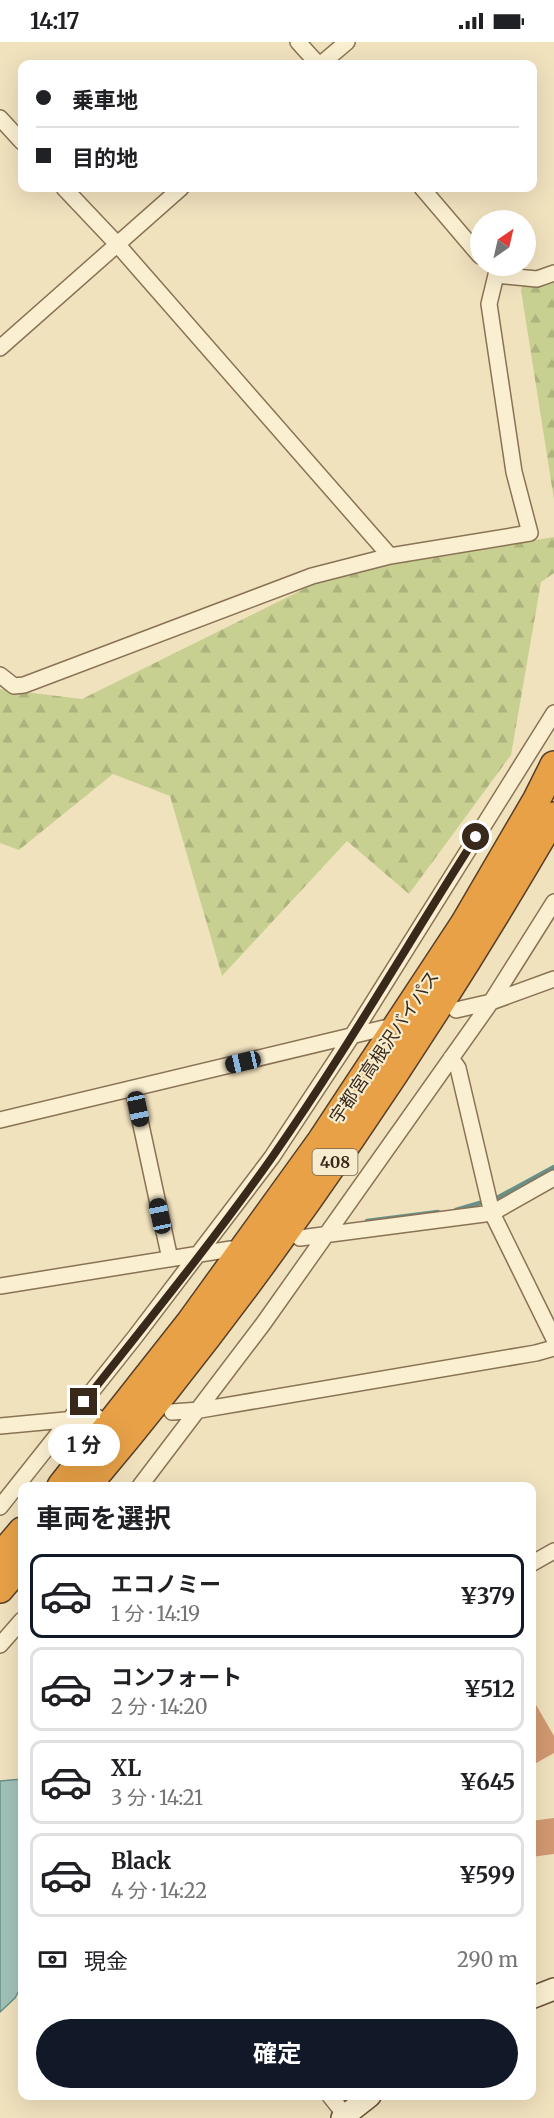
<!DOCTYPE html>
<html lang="ja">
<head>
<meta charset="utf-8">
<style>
  body { margin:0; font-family:Merriweather,"Noto Sans JP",serif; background:#f6f6f6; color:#202124; height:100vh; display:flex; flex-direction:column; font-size:22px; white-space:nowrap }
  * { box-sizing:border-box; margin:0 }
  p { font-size:20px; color:#757577 }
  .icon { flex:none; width:33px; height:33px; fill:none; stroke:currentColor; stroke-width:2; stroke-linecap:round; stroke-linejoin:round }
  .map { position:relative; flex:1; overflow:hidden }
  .side { position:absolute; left:18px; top:1440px; width:518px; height:618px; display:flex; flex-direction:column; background:#fff; border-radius:12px; box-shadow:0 6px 24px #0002 }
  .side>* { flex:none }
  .banner { position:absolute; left:18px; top:18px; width:519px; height:132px; border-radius:12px; box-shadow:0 6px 24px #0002; display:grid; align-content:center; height:132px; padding:0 18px; background:#fff }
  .needle { width:39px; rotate:34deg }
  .fabs { position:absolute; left:470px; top:168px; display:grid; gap:12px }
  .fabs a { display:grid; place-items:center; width:66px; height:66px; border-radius:50%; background:#fff; box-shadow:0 6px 24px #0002; font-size:30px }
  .end { position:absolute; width:27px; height:27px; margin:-14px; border:8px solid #39291b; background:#fff; box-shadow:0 0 0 3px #fff }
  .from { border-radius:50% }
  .bubble { position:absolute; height:42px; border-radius:21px; background:#fff; box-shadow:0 6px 24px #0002; font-size:20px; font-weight:700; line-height:42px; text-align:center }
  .car { position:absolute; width:18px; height:36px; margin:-18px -9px; border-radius:8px; box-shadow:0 0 4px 2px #0007; background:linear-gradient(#222 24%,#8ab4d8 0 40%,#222 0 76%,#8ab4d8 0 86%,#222 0) }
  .banner b { display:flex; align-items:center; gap:21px; height:57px; font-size:22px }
  .banner b+b { border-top:2px solid #e0e0e0 }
  .banner i { width:15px; height:15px; background:#202124 }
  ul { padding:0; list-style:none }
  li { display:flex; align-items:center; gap:18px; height:84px; margin:0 12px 9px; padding:0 6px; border:3px solid #e0e0e0; border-radius:12px }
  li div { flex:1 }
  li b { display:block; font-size:22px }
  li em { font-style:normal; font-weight:700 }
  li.current { border-color:#111827 }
  li>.icon { width:54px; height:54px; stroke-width:1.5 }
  h2 { padding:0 18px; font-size:27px; line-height:72px }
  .pay { display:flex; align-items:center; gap:15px; height:66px; padding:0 18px; font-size:22px }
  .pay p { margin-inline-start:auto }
  .button { display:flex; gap:12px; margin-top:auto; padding:12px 18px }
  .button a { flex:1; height:69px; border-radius:36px; background:#111827; color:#fff; font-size:24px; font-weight:700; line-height:69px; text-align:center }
  .status { display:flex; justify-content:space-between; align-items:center; height:42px; padding:0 30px; background:#fff; direction:ltr }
  .status svg { height:16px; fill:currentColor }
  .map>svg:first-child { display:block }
  .forest { fill:url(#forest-firs) }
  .water { fill:#a2c2b9; stroke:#689086; stroke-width:1.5 }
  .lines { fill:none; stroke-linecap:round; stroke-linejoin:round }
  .stream { stroke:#689086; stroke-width:4.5 }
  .building { fill:#d29971 }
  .street-casing { stroke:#8a7255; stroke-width:18 }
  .secondary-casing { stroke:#6c5239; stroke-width:24 }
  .highway-casing { stroke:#573f2a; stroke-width:30 }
  .street { stroke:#fbefd1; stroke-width:15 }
  .secondary { stroke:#fbefd1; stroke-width:21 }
  .highway { stroke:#e8a147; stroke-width:27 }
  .route { stroke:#39291b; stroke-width:8 }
  .labels { text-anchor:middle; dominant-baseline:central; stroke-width:4.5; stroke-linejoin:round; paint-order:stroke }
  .shield { fill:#f8ecce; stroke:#726451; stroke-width:1.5 }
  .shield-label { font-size:16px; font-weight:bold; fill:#39291b }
  .street-label { font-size:18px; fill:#39291b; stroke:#f8ecce }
</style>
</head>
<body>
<div class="status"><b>14:17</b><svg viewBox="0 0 49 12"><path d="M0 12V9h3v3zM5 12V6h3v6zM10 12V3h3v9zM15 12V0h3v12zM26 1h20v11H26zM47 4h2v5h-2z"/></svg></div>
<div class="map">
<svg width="554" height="2076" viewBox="0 0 554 2076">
  <defs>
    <pattern id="forest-firs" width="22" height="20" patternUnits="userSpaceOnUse" patternTransform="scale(1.5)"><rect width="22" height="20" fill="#c8d091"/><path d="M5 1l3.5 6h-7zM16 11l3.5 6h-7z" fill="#adb37c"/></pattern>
  </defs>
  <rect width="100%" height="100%" fill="#f1e2be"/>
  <path class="forest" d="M554,230V458L521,248L526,231Z
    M554,495V531L541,540L511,713L409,852L347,799L222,934L170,754L113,732L19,808L0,801V647L82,657L336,531Z"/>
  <path class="water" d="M22,1737V1943L15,1956L0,1970V1739Z"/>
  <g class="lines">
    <path class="stream" d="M456,1168L497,1156L554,1125
      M367,1179L438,1170"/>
  </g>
  <path class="building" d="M531,1654L554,1694V1711L531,1724Z
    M554,1776V1812L531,1815V1779Z"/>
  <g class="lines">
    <defs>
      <path id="street" d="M298,0L318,22
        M321,22L347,0
        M0,76L22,100
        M64,146L117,202L390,514
        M422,146L480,214
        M0,306L181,146
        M0,633L14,644L24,643L312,534L390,514L530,491L514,430L489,262L496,233L537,237L554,231
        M456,968L491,960L554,937
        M451,1016L458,1026L492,1171L554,1297
        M133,1046L170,1217
        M0,1078L384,986
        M300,1196L492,1171L554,1136
        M0,1244L231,1207
        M172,1370L200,1368L536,1311L554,1306
        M0,1384L97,1375
        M140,1444L263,1282L491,960L554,860
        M0,1465L135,1295L272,1115L352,994L554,671
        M531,1522L554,1509
        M0,1603L22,1578
        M330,2054L345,2073"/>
      <path id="secondary" d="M531,1956L554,1947
        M342,2076L370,2054"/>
      <path id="highway" d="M61,1444L191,1279L321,1099L464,882L537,757L554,723
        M87,1444C263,1236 417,1010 554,774
        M0,1515L22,1489
        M0,1547L22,1521"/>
    </defs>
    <use href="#street" class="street-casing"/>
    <use href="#secondary" class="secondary-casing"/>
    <use href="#highway" class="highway-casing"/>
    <use href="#street" class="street"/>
    <use href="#secondary" class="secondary"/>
    <use href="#highway" class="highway"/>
  </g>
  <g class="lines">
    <path class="route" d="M84,1360C148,1279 213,1199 273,1114C345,1011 408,901 476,795"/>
  </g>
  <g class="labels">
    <rect class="shield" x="312.5" y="1107" width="45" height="26" rx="4.5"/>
    <g class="shield-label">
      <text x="335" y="1120">408</text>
    </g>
    <g class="street-label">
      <text transform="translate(384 1005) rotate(-56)">宇都宮高根沢バイパス</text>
    </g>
  </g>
</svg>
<div class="fabs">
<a><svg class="needle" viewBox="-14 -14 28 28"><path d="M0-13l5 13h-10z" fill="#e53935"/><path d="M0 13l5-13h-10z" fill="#757577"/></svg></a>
</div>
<i class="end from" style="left:476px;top:795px"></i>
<i class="end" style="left:84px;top:1360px"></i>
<div class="bubble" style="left:48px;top:1382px;width:72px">1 分</div>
<i class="car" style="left:243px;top:1020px;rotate:257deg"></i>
<i class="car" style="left:138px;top:1067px;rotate:168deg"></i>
<i class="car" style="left:160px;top:1174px;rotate:348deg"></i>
<div class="banner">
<b><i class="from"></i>乗車地</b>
<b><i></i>目的地</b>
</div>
<section class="side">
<h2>車両を選択</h2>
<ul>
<li class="current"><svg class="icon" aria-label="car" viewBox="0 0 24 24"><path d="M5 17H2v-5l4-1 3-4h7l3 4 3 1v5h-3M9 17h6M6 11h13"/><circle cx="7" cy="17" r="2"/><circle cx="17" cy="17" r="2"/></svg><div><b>エコノミー</b><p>1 分 · 14:19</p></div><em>¥379</em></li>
<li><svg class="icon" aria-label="car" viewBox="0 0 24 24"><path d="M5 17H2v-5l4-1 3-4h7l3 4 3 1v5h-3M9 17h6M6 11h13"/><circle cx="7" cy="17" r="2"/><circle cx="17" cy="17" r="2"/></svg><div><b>コンフォート</b><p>2 分 · 14:20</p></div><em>¥512</em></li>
<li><svg class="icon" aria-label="car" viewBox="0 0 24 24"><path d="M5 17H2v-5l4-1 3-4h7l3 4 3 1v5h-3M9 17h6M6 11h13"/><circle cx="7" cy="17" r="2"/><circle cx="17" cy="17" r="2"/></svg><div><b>XL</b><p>3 分 · 14:21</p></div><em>¥645</em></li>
<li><svg class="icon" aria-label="car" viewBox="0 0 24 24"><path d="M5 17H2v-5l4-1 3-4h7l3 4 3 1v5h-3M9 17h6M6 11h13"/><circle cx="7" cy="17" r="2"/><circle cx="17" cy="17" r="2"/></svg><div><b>Black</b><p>4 分 · 14:22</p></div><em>¥599</em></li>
</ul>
<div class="pay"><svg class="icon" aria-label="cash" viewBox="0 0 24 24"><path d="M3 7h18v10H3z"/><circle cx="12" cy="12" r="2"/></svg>現金<p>290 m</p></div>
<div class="button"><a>確定</a></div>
</section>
</div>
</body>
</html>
